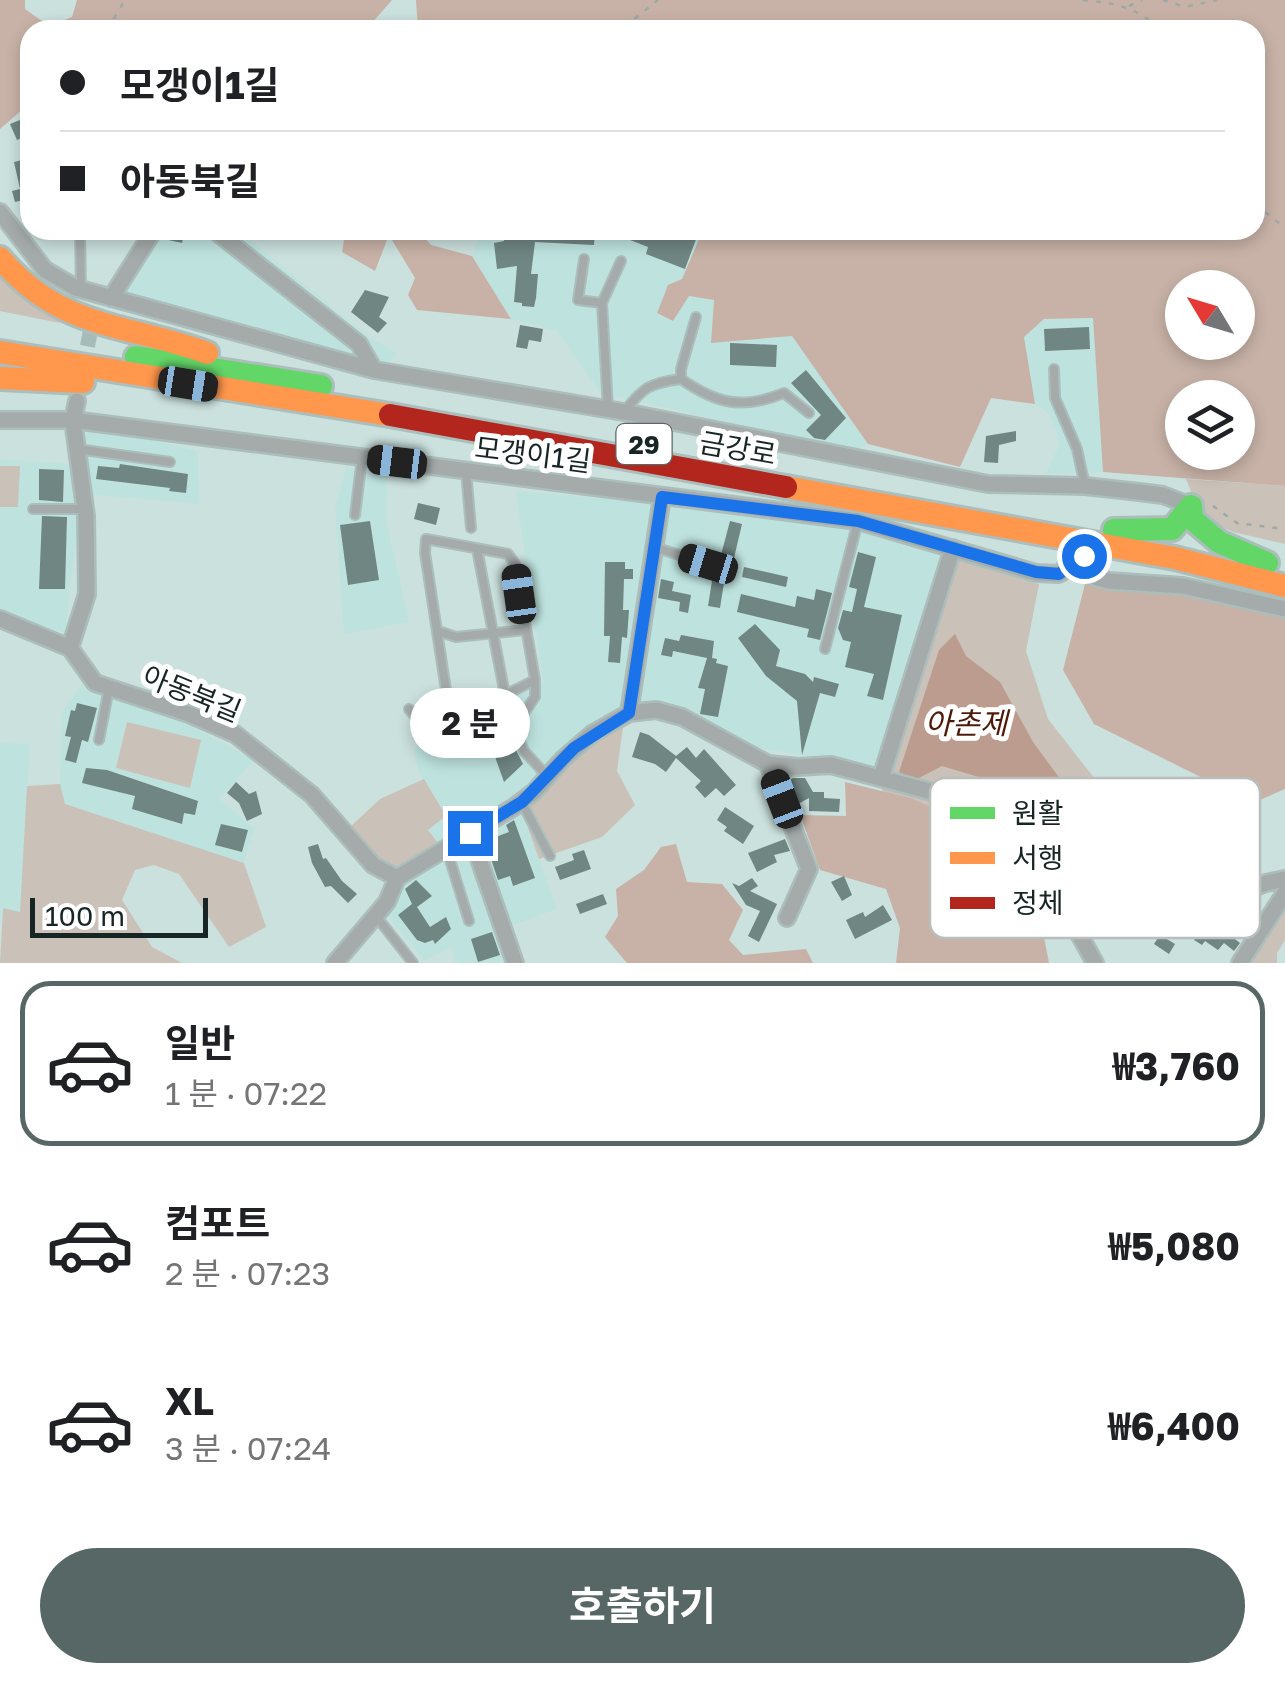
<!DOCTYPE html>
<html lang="ko">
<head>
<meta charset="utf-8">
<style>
  body { margin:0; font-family:"Golos Text","Noto Sans KR",sans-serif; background:#f6f6f6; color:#202124; height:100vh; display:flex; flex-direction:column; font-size:38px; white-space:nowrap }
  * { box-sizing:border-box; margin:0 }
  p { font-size:32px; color:#757577 }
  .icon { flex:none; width:55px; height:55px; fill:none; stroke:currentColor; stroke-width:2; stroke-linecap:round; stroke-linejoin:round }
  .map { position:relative; height:963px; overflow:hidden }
  .drawer { display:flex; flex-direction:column; background:#fff; flex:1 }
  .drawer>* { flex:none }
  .guide { position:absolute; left:20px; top:20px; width:1245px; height:220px; border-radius:30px; box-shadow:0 5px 15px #0003; display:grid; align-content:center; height:220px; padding:0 40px; background:#fff }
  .needle { width:65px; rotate:308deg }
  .fabs { position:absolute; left:1165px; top:270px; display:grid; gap:20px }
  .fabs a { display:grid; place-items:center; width:90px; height:90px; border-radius:50%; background:#fff; box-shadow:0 5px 15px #0003; font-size:50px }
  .scale { position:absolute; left:30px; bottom:25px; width:178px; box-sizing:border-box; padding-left:10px; border:5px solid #172624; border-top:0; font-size:28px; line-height:35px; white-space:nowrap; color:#172624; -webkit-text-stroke:8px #fff; paint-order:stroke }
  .end { position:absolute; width:45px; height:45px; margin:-22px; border:12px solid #1a73e8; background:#fff; box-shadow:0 0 0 5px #fff }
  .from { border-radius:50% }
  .bubble { position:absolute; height:70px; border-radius:35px; background:#fff; box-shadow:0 5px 15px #0003; font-size:32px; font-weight:700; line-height:70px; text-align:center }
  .car { position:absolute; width:30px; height:60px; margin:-30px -15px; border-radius:12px; box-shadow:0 0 8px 2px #0007; background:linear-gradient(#222 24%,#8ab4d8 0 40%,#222 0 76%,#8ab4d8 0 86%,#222 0) }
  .guide b { display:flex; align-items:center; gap:35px; height:95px; font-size:38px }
  .guide b+b { border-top:2px solid #e0e0e0 }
  .guide i { width:25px; height:25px; background:#202124 }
  ul { padding:18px 0 0; list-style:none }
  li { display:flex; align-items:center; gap:30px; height:165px; margin:0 20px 15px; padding:0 20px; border:5px solid transparent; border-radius:30px }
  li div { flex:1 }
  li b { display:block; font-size:38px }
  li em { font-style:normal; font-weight:700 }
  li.on { border-color:#566765 }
  li>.icon { width:90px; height:90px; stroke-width:1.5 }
  .cta { display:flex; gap:20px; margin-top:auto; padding:20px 40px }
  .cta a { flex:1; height:115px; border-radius:60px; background:#566765; color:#fff; font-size:40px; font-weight:700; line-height:115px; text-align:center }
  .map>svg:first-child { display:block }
  .built { fill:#bee3df }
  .green { fill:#cac1b9 }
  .forest { fill:#c8b2a7; fill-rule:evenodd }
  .water { fill:#bc9c8e }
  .building { fill:#708683 }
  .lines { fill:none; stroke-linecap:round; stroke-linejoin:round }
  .street-tunnel { stroke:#a7bcb9; stroke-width:15; stroke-dasharray:15 8; stroke-linecap:butt }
  .lane-casing { stroke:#acbebb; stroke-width:12 }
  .street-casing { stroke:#acbebb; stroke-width:20 }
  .fast-casing { stroke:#acbebb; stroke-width:28 }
  .slow-casing { stroke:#acbebb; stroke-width:28 }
  .jam-casing { stroke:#acbebb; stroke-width:28 }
  .path { stroke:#9ea9a7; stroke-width:2.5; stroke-dasharray:5 8; stroke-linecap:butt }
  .lane { stroke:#a4abaa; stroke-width:8 }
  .street { stroke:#a4abaa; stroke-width:15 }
  .fast { stroke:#63d668; stroke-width:22 }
  .slow { stroke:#ff974d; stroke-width:22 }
  .jam { stroke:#b3261e; stroke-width:22 }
  .route { stroke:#1a73e8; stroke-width:12 }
  .labels { text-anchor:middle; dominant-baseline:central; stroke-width:10; stroke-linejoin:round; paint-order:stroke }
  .shield { fill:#fff; stroke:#5d6766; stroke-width:2.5 }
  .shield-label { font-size:25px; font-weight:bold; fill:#172624 }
  .street-label { font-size:28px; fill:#172624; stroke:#fff }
  .water-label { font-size:30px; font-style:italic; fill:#4e1907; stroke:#fff }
  .key { fill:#fff; stroke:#b9bebd; stroke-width:2.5 }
  .key-label { font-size:28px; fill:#172624 }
</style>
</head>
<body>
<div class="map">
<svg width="1285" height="963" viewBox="0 0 1285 963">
  <rect width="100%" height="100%" fill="#cbe1de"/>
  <path class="built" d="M143,230H227L251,241L370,338L397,353L387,366L106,289Z
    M482,230H703L682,279L689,296L714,300L711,343L792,336L868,444L855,452L623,398L603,396L557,331L511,319L472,256Z
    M1094,318L1103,472L1046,474L1060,443L1050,415L1035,404L1024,337L1044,319Z
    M66,420L198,451L199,504L76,493L78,520L65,633L0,612V459L69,464Z
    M346,468L387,476L386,520L409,622L344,634L335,507Z
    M516,491L643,502L873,532L940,556L876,766L757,748L640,701L571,740L550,760L537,781L500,808L438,843L428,830L446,816L419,772L413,748L543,683Z
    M85,681L183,721L254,760L219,799L254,828L244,863L64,804L60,784L62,712Z
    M0,743L30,744L20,913L3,908L0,926Z
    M522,811L557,909L510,926V963H455L452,947L425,961L388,917L402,882L475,835Z"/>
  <path class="green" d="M0,268L60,323L0,311Z
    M0,466H20L18,507H0Z
    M1186,479L1285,486V544L1233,532L1202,518Z
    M958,560L1039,584L1026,651L1048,719L1113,802L1071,834L1030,822L973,825L882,791Z
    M127,722L201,740L190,788L116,768Z
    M623,727L617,771L635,805L602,837L539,859L522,811L599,735Z
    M424,779L446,816L428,830L438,843L396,868L377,857L349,828L380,799Z
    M60,784L65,804L244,863L266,927L229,947L179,874L154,865L135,870L122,900L152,947L182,963H0L3,908L20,912L27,786Z
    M1285,905V940L1277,953V963H1247Z"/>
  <path class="forest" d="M0,0H25V9L49,26L72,17L77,0H392L371,24L349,30H30V103L0,129Z
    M416,0H1285V486L1103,472L1093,318L1044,319L1024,337L1035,404L991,398L960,467L868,444L792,336L711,343L714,300L689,296L673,321L657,313L668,285L682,279L703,230H1255V30H418ZM1182,288H1238V342H1182ZM1182,398H1238V452H1182Z
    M336,230H418L431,245L472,256L511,319L417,310L408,295L415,278L389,235L375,271L342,252L345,235Z
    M1085,584L1188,596L1285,617V789L1253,803L1094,724L1063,670Z
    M845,782L910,798L973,825L972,846L1019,877L1042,927L1049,963H896L900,928L886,889L820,870L800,815L846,816Z
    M676,844L687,882L722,884L743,910L729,940L743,955L806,949L813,963H627L605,937L618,916L616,889L644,870L661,847Z"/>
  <path class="water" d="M955,634L966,656L1000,682L1033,742L1086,814L1071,834L1030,822L982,778L942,766L915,780L899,772L939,650Z"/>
  <path class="building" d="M30,116V134L17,140L10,124Z
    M30,158V214H26L23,200L15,202L12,191L20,189L14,162Z
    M166,230H185L182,243L164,239Z
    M506,230L535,233V230H595L594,245L535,242L531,274H538L536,298L534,307L522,306V303L514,302L517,266L497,269L494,243L504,241Z
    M628,230H687L698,234L685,269L646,254L648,247L625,238Z
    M365,290L389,297L379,317L387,323L378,333L351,312Z
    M520,325L543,329L541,342L529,340L527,349L516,347Z
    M1089,327L1090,349L1045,351L1044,329Z
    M730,343L777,345L776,367L730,365Z
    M806,370L846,418L825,440L814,438L806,430L821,415L791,383Z
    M1016,431V441L999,445L998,463L984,462L986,436Z
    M120,464L188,474L186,493L169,491L170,488L96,479L98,466L119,468Z
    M39,469L64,470L63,502L39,500Z
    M418,503L440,508L436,525L414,519Z
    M42,516L67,517L65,589H39Z
    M370,521L379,580L348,585L340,525Z
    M730,521L742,524L734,558L721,555Z
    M858,552L876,557L864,607L902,615L883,700L867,696L874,674L845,667L851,642L843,640L838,628L843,610L852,612L857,589L849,587Z
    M605,562H625V569H633V579H624L623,610H629L627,638L622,637L620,663L608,662L610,636H604Z
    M744,567L788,577L786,587L742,577Z
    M661,579L674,582L672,591L691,595L688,613L679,611L680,602L658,598Z
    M712,581L724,583L720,608L708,606Z
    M816,589L832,593L820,640L807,637L809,629L737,612L741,594L795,607L797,596L814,600Z
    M755,624L780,650L776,666L805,674L813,682L814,677L839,684L835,697L820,693L802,755L797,701L766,676L738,638Z
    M681,635L714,641L712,658L717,659L716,663L728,666L718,717L700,714L705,689L698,688L707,658L673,651L672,657L661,655L665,638L679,641Z
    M77,703L97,708L88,742L82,740L76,763L65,760L71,737L65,736L71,710L75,711Z
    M640,732L649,735L676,756L687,747L696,758L704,749L736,785L724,796L716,788L705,798L695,787L701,781L676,758L666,772L655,764L632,757Z
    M512,742L523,764L504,782L493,751Z
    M86,768L107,770L198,801L195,815L184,813L182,824L132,809L135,796L82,783Z
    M793,778H805L813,792H824V798L840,799L839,812L809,811V798L798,804L787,782Z
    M236,782L249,794L256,791L262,814L247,821L239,803L227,793Z
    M725,807L754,826L743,844L724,831L727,827L717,820Z
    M514,820L535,878L513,886L510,876L498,880L485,841L509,832L506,825Z
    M221,824L248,830L242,852L215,845Z
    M785,839L790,851L774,855L777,862L757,872L748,853Z
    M318,844L323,859L326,858L342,881L357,894L348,903L331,886L325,887L312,863L308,847Z
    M584,850L591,869L560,880L555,867L574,860L572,854Z
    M844,876L852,895L842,901L831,882Z
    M752,878L758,886L750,891L777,904L759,942L748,936L760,911L746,905L732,883L739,886Z
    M416,880L432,896L417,907L430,927L446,917L451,929L435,944L433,940L425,943L417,940L398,915L412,904L405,889Z
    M603,894L607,904L580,914L576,904Z
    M883,905L892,920L855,939L846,920L863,912L865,917Z
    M1210,916L1211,921L1240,943L1234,951L1224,943L1218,950L1205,941L1202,945L1194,940L1199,934L1192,929L1199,920Z
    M492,932L500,955L478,962L471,939Z
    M1160,935L1175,944L1169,954L1154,944Z"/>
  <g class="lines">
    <path class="street-tunnel" d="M83,369L93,318
      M627,427L632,463"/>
    <defs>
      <path id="lane" d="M80,230L81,290
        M584,259L578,300L602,303
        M1054,369L1055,398L1077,449L1085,486
        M681,379V369L696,317
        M608,409L602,303L621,261
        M624,412C643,387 650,383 681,379C717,404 742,410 784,393L809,413
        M77,449L170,462
        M466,471L471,528
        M33,509H85
        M355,515L362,458
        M654,547L708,564
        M438,631L456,637L525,630
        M825,649L858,521
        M535,680V697L514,728L524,751L548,777
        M409,709L420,722L434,719L448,703L425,553L426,539L508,554L515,564L535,680L505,695
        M434,719L444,725L505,695L477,549
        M99,740L109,688
        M521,801L550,856
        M446,847L469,921
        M376,916L413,963"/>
      <path id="street" d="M0,212L45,270L76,288L374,370L624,412L988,484L1085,486L1139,492L1163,495L1191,506
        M214,230L359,344L374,370
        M111,298L154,230
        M0,420H73L858,521L1036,573L1059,574L1099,547
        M1065,567L1108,581L1183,586L1285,609
        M0,619L70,648L95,683L189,714L235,734L312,795L373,865L397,878
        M70,648L87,594L86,516L73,420L77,401
        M629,713L662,497
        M768,764L809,869L787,918
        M881,778L953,548
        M470,833L515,963
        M1051,883L1095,963
        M335,963L387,902L397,878L514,807L534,792L563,759L592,734L629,713L656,710L682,717L768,764L798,767L831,765L940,794L979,809L1010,831L1047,875L1100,917L1128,925L1165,921L1266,883L1285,879
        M1240,963L1285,893"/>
      <path id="fast" d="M136,357L321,386
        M1191,506L1192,519L1219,542L1267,563
        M1114,530L1172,529L1191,506"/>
      <path id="slow" d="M0,258C61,330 125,323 207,353
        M0,352L390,415
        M0,378L83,382
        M786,487L1175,558L1285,586"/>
      <path id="jam" d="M390,415L786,487"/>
    </defs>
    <use href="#lane" class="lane-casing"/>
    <use href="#street" class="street-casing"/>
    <use href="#fast" class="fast-casing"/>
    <use href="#slow" class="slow-casing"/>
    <use href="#jam" class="jam-casing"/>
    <path class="path" d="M1083,0C1114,3 1138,7 1160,30
      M1163,0L1185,7L1217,0
      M1129,6L1142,0
      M107,30L125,0
      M628,30L634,19L658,0
      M1255,204L1285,228
      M1213,506L1237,523L1285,529"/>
    <use href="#lane" class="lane"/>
    <use href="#street" class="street"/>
    <use href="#fast" class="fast"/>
    <use href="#slow" class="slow"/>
    <use href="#jam" class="jam"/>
  </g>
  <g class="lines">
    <path class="route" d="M470,833L522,802L574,748L629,713L662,497L858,521L1036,572L1059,574L1084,556"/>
  </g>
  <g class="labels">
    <rect class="shield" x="616.5" y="424" width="55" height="40" rx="8"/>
    <g class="shield-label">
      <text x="644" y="444">29</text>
    </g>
    <g class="street-label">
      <text transform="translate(738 448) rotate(10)">금강로</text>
      <text transform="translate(533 454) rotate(7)">모갱이1길</text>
      <text transform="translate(192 693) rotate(22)">아동북길</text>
    </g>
    <g class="water-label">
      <text x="966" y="723">아촌제</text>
    </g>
  </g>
  <rect x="930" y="778" width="330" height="160" rx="15" class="key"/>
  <rect x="950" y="807" width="45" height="12" fill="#63d668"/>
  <rect x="950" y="852" width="45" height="12" fill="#ff974d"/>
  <rect x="950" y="897" width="45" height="12" fill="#b3261e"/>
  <g class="key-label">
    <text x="1012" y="823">원활</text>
    <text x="1012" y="868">서행</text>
    <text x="1012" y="913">정체</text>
  </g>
</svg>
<div class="fabs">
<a><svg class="needle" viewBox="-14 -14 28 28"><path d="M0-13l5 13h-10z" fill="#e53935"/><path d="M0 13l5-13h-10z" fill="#757577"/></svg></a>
<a><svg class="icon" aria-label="layers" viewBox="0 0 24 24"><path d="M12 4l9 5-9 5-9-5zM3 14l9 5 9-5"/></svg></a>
</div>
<div class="scale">100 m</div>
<i class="end from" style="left:1084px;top:556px"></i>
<i class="end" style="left:470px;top:833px"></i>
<div class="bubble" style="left:410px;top:688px;width:120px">2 분</div>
<i class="car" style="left:188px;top:384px;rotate:99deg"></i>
<i class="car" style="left:397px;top:462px;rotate:277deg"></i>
<i class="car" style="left:708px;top:564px;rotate:287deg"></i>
<i class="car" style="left:519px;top:594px;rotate:352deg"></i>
<i class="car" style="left:782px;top:799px;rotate:339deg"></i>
<div class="guide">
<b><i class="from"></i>모갱이1길</b>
<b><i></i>아동북길</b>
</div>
</div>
<section class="drawer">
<ul>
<li class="on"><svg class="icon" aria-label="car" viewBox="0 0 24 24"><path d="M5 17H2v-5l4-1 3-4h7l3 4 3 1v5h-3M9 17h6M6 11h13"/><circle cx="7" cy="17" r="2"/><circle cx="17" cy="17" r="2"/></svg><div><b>일반</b><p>1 분 · 07:22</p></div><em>₩3,760</em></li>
<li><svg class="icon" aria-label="car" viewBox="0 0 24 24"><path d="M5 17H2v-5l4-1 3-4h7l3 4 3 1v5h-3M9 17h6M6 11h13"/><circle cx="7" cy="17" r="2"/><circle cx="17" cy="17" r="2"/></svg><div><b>컴포트</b><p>2 분 · 07:23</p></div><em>₩5,080</em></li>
<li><svg class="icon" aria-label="car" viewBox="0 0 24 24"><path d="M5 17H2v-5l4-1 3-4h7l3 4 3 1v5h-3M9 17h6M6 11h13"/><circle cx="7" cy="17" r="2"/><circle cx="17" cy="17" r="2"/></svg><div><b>XL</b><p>3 분 · 07:24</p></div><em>₩6,400</em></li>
</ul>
<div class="cta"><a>호출하기</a></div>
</section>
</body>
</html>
